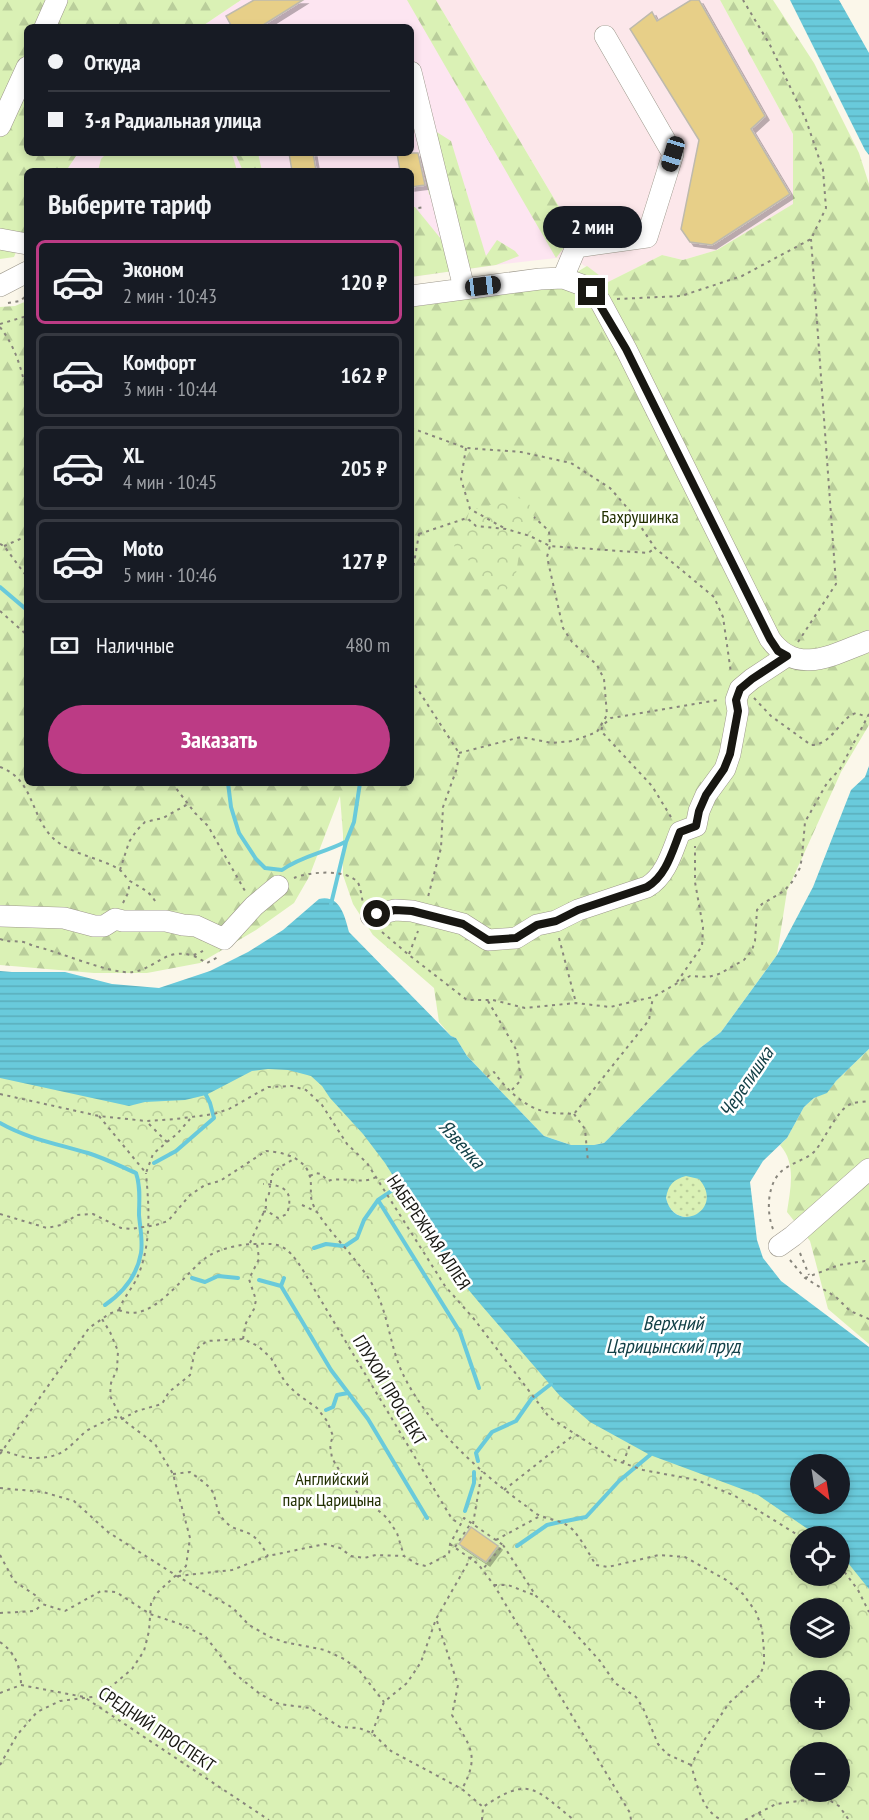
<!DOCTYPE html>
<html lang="ru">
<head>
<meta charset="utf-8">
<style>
  body { margin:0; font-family:"PT Sans Narrow",sans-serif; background:#20242c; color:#f1f3f6; height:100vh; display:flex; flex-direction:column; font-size:22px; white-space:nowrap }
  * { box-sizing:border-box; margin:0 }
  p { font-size:20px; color:#9ea1a6 }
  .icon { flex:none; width:33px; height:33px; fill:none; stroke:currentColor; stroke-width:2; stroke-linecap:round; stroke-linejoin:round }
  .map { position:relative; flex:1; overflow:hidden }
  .panel { position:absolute; left:24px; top:168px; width:390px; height:618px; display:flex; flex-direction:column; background:#171b24; border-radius:9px; box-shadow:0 3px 9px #0003 }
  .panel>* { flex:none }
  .hud { position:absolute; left:24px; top:24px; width:390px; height:132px; border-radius:9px; box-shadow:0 3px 9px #0003; display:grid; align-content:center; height:132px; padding:0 24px; background:#171b24 }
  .needle { width:39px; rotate:150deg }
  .fabs { position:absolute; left:790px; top:1454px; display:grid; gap:12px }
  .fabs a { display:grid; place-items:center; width:60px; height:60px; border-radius:50%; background:#171b24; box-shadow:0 3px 9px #0003; font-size:30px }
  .end { position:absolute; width:27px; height:27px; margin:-14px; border:8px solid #181712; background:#fff; box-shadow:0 0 0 3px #fff }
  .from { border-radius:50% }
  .bubble { position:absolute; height:42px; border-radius:21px; background:#171b24; box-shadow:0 3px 9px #0003; font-size:20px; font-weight:800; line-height:42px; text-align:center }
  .car { position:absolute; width:18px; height:36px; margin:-18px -9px; border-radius:8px; box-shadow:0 0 4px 2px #0007; background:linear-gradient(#222 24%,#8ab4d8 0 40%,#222 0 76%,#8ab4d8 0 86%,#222 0) }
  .hud b { display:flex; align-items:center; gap:21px; height:57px; font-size:22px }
  .hud b+b { border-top:2px solid #363941 }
  .hud i { width:15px; height:15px; background:#f1f3f6 }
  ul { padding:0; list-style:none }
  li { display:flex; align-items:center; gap:18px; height:84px; margin:0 12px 9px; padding:0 12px; border:3px solid #363941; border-radius:9px }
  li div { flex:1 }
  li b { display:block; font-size:22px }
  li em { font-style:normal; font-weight:800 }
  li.current { border-color:#bc3b85 }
  li>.icon { width:54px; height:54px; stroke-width:1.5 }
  h2 { padding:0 24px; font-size:27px; line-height:72px }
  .pay { display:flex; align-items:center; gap:15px; height:66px; padding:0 24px; font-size:22px }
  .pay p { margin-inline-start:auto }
  .primary-button { display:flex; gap:12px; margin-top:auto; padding:12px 24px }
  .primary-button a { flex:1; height:69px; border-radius:36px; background:#bc3b85; color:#fff; font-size:24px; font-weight:800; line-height:69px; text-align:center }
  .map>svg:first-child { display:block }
  .education { fill:#fde5f1 }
  .medical { fill:#fce7ea }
  .grass { fill:url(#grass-dots) }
  .forest { fill:url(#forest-firs) }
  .park { fill:url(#park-crowns); fill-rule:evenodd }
  .garden { fill:#daf1b5 }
  .water { fill:url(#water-rules); fill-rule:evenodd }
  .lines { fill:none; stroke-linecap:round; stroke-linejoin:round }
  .stream { stroke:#69cadb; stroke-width:4 }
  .building { fill:#e7cf88; stroke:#bebaad; stroke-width:1.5; filter:url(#shadow) }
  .minor-casing { stroke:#9d988c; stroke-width:22 }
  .path { stroke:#88857c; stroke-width:2; stroke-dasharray:3 4.5; stroke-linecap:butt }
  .minor { stroke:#fff; stroke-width:21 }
  .route { stroke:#181712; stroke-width:8 }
  .labels { text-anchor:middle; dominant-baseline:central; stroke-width:5; stroke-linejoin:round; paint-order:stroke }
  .park-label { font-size:18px; fill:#212f00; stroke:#fff }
  .street-label { font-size:18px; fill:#181712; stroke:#fff }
  .water-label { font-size:20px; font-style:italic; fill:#144148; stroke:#fff }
</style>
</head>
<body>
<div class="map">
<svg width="869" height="1820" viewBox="0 0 869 1820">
  <defs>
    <pattern id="grass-dots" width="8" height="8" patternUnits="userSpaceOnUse" patternTransform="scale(1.5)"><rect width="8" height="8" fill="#daf1b5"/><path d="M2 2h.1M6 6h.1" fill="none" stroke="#bace9b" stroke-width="1.8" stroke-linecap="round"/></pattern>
    <pattern id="forest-firs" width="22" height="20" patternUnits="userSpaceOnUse" patternTransform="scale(1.5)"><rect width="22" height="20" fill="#daf1b5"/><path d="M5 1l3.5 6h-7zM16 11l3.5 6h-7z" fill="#bace9b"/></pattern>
    <pattern id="park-crowns" width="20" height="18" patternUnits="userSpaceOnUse" patternTransform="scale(1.5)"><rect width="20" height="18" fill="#daf1b5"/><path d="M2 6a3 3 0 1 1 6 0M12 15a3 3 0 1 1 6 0" fill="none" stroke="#bace9b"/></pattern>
    <pattern id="water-rules" width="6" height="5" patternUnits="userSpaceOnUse" patternTransform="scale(1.5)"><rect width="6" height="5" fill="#69cadb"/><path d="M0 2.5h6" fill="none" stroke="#5aadbb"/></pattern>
    <filter id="shadow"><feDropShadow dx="4" dy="4" stdDeviation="0" flood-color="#0004"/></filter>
  </defs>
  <rect width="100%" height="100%" fill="#fbf7ea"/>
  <path class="education" d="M241,0H436L566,245L556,258L496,265L411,277V171H66L78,153H411V27H201Z"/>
  <path class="medical" d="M436,0H720L793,134L794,204L717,250L683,260L662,255L608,282L579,262L556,258L566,245L571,227Z"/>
  <path class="grass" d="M666 1196a21 21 0 1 1 42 0a21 21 0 1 1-42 0Z"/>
  <path class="forest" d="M0,0H241L201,27H27V153H78L66,171H27V227L14,257L0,259Z
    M407,0H436L571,227L566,245L556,258Z
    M720,0H773L814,63L859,153L869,184V725L841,772L787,891L777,955L721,1032L700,1048L604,1143L594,1145H571L544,1136L467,1056L456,1038L451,1036L439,1022L434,988L373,935L353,904L343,875V834L340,796L309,877L294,903L256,930L200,963L147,973H94L0,965V307L15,306L27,301V783H411V307L554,286L587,266L608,282L662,255L683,260L717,250L793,204V134Z
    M432,129L451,141L486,256L497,240L515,251L519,256L496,265L411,277V207H415L441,239L453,228L429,194L419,146Z
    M235,153H258L262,171H243Z
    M869,1049V1344L828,1309L810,1241L787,1212C790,1190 797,1164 780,1145L787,1138L804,1107L814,1098L827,1092L836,1081Z"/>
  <path class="park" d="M508,495L528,501L534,517L530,536L520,548L515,580L506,590L479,589C476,566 471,561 454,546L461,535L476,527L467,519L470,509L487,507Z
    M267,1007L869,1472V1820H0V1022ZM801,1464H840V1503H801ZM801,1536H840V1575H801ZM801,1608H840V1647H801ZM801,1680H840V1719H801ZM801,1752H840V1791H801Z"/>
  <path class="garden" d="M107,153H229L233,157L237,171H98L101,159Z"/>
  <path class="water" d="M790,0H839L869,53V155L865,150Z
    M869,766V1049L836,1081L827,1093L814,1098L804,1107L787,1138L763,1161L750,1182L757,1240L763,1258L781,1281L869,1347V1589L840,1553V1536H818L758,1495L650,1455L590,1422L560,1396L482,1306L452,1270L385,1163L363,1134L330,1098L322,1086L311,1076L288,1070L268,1069L252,1071L206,1095L185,1100L145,1102L129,1106L0,1078V971L12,972H65L112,984L159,988L210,971L248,952L283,930L319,899C340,894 345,917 349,932L451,1036L456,1038L467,1056L544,1136L571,1145H594L604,1143L700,1048L721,1032L777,955L813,887L851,790L865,777ZM686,1176L699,1179C726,1210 675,1236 666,1198C668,1185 674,1179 686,1176ZM801,1464H840V1503H801Z"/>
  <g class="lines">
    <path class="stream" d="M0,587L27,610
      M228,783L231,807L239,833L256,859L265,868L282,870C301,856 324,853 345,842
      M331,904L346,842L354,822L360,783
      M0,1123C28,1139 58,1144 88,1153C104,1158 120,1166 136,1173C141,1187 139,1201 139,1215C140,1227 143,1241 141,1253C137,1276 124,1292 105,1305
      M154,1163L176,1151L214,1118L210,1103L206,1095
      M387,1194L398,1186
      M378,1200L460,1332L479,1388
      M345,1246L357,1238L364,1220L378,1200L387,1194
      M314,1248L326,1244L344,1246
      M192,1278L205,1282L218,1276L238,1278
      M284,1278L281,1286L331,1370L368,1419L427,1518
      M259,1280L281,1286
      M533,1398L551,1384
      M326,1410L333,1407L337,1395L348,1393
      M478,1461L476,1453L492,1432L516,1421L532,1398
      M465,1511L474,1483V1472
      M561,1522L586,1517L619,1481L650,1455
      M517,1546L547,1525L560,1522"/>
  </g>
  <path class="building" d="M254,0H303L260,27H232L226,16Z
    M691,0H699L765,116L751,129L790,194L712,245L690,242L681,229L699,140L630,29L652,12L657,21Z
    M289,153H313L316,171H292Z
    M397,153H418L425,185L411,187V171H400Z
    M471,1527L498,1546L486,1562L459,1544Z"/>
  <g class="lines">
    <defs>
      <path id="minor" d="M45,27L57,0
        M411,72L464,288
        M0,126L27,67
        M0,239L27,244
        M563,278L576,247L647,237L673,154L605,36
        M0,286L27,272
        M411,296L540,279L563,278L582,285L592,292L600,301L626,349L770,639C797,677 834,654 869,641
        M0,916L64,918L94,926H104L115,919L123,921H166L183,925L196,926L224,939L254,906L278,886
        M371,916L395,910L412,911L463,924L488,940L516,938L537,925L556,921L578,910L647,887C666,876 672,852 680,832L696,826L699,811L706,795L725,769L730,754L738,711L736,700L740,689L752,679L787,656
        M779,1246L793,1236L869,1169"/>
    </defs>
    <use href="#minor" class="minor-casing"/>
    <path class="path" d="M411,209L425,207
      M617,299L681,296L742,276L811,239L826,208L823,170L806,120L770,45L743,0
      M8,303L20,301L27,295
      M0,324L27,316
      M0,327C16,348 21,368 27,393
      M411,428L466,448L521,452L571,463L610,488L631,512L655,548L714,597L723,617L731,673
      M466,448L461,479L470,509L504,528
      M411,532L419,534L411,580
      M419,534L467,518L476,526L506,529L530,536L550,546L648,553L655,548
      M0,544L4,546L27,577
      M4,546L27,536
      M0,611L27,635
      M798,642L836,584L811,239
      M411,679L459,753L457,768L443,807L441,848L428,897
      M754,698L771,716L811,745C830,745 837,725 851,715L856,713L867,717
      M459,753L521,737L552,743L573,741L597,732L607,715L604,679L597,665L572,642L563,628L547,557L550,546L549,531L534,517
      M0,767C33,779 30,813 51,836C66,853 97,857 117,868C123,871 125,877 130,881C142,889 151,891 157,905
      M172,783L195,813L208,826L245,891
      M671,817L652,786L601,731L603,725L611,718L718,700
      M120,870L129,842L137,830L145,822L163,818L188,804
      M294,878C307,872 348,868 358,883C361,888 361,896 363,902
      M123,903L128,893L130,881
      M382,932L409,955L467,1000H493L525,1008L576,1003L610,1007L653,997L690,976L708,977L719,974L744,960L752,950L755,941L757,910L762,904L784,891L792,882L800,868L802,857L805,822L827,783L840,769L869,714
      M559,938L576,1003
      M0,939C13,944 20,938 33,946C59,951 111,975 133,972C149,970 161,956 176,954C193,952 188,960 206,949
      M409,954L418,931
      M194,956L207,963L220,956
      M677,982L702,946L703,927L695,882V846
      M488,1001L517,1051L521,1080L511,1091
      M487,1077L494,1072C506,1089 524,1107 546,1112C554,1114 565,1113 574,1114L649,1020L653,997
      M0,1094L99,1116L146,1121L176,1119L214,1114L229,1109L268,1087L292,1086L306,1090L322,1105L347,1144L367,1163L445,1286L474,1319L549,1417L615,1460L643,1470L697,1480L735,1496L801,1537
      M574,1114L585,1129L588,1162
      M99,1116L146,1173L153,1154L167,1142L146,1121
      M167,1142L177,1134L190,1119
      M310,1176L316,1173L321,1174L328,1181C343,1176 363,1185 376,1177
      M271,1183V1176L280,1167L296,1158
      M302,1205L317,1212
      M263,1212L267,1211L278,1218L287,1214C294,1191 285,1185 263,1184
      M0,1214L47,1228L61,1225L77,1215L93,1214L121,1228L131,1229L156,1225L168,1221L190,1195L205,1185L220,1181L266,1151C283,1152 306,1158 310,1177C313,1192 307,1196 317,1212C333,1237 357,1258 372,1284C388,1311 389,1342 401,1370C425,1423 479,1472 526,1506C530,1509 535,1514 541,1516C551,1520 565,1521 573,1530C582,1540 589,1554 596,1565L608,1567L659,1555L685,1557L728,1581L743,1594L756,1612L762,1629L764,1651V1665L760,1675L729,1703L705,1739L691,1765C697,1784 702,1812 722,1820
      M773,1229C766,1212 767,1182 783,1170C793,1162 806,1160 815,1151C825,1139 838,1108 851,1104C856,1102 863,1102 869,1101
      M250,1243L266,1207V1197L269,1194L270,1186
      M800,1253L809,1275
      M790,1260L805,1278L836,1297L850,1311L869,1319
      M805,1278L839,1265L865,1261L869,1262
      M119,1310C154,1326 185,1270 210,1255C223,1248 241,1244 255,1244C281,1243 286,1245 301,1267L452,1519L460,1524
      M119,1310C123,1298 132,1289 137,1278C152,1244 149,1208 146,1173
      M243,1339L246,1323L254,1309L256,1300L249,1279L259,1259L257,1244
      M0,1450C12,1453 24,1459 37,1458C63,1457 68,1448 85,1432C93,1426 105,1422 114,1417L122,1419L137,1411L162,1404L169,1392L190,1375L195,1350L207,1341L243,1339L258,1346L271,1358L285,1382L296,1393L317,1408L327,1421L333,1436L330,1445L332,1458L342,1475L357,1492L387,1518L397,1533L404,1556
      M0,1454L89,1328L109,1314L119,1310
      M623,1463L630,1445
      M173,1474L190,1472C198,1478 211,1486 214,1495C217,1505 217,1514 225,1521C232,1530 241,1529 250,1534C259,1539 263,1548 268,1556
      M0,1488L43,1492L74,1501L108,1532L177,1576L233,1608L249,1625L270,1637L284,1642L325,1650L344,1659L359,1670L384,1702
      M504,1490L575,1434
      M473,1524L482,1471
      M496,1540L540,1516
      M450,1544L478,1564L494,1585L630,1813L631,1820
      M503,1545L536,1596L563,1620L600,1661L615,1683L636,1697L643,1708L658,1744L667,1754L691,1765
      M455,1547L471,1523
      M0,1555L14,1581L35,1595L42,1604L65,1611L101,1591L116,1592L150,1614L180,1624L205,1636L234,1673L260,1694L279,1704L310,1708L340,1727L359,1728L372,1733L391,1751L462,1789L483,1807
      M840,1566L858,1590L869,1612
      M178,1576L232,1570L268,1556L325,1544L340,1548L351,1556L364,1558L376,1555L404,1556L417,1564L426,1566L449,1554L450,1544L464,1518L503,1545L483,1569
      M494,1585H508L534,1595
      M0,1613L35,1611L42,1604
      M437,1621L458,1685L452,1715C469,1746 481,1754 462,1789
      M0,1642C15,1652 21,1668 21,1685
      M21,1685L84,1697L269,1820
      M0,1693L21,1685
      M372,1733L384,1702L407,1683L421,1662L436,1619L473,1554
      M0,1765L17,1735L37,1712L60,1701L100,1696L132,1669L144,1651L149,1631L151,1603L158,1592L186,1566L190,1538L173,1474L155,1444L122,1419L110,1396L111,1383L117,1369L118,1351L110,1332L102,1319
      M759,1813L764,1820
      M482,1820L483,1807C530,1775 535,1789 574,1820
      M745,1820L776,1804L807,1800H829L839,1806L849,1820"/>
    <use href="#minor" class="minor"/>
  </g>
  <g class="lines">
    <path class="route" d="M377,914L395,910L412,911L463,924L488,940L516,938L537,925L556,921L578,910L647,887C666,876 672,852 680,832L696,826L699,811L706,795L724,769L730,754L738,711L736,700L740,689L752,679L787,656L778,651L770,639L626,349L592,292"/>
  </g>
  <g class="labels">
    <g class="park-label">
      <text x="640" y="516">Бахрушинка</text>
      <text x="332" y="1478">Английский<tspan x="332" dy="21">парк Царицына</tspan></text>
    </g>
    <g class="street-label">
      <text transform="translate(429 1232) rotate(56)">НАБЕРЕЖНАЯ АЛЛЕЯ</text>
      <text transform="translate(390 1390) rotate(59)">ГЛУХОЙ ПРОСПЕКТ</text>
      <text transform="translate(157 1729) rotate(34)">СРЕДНИЙ ПРОСПЕКТ</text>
    </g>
    <g class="water-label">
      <text transform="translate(746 1082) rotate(-56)">Черепишка</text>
      <text transform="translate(462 1144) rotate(48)">Язвенка</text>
      <text x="673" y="1323">Верхний<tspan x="673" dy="23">Царицынский пруд</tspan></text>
    </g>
  </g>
</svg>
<div class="fabs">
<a><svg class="needle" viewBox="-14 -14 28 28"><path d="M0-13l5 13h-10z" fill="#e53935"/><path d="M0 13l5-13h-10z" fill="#9ea1a6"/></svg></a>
<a><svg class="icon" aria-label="locate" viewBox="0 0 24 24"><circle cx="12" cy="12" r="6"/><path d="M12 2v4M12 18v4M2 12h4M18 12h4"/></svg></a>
<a><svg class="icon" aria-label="layers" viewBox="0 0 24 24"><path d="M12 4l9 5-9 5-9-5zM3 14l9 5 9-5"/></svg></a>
<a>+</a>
<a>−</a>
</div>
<i class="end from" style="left:377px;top:914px"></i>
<i class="end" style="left:592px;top:292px"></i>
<div class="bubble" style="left:543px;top:206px;width:99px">2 мин</div>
<i class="car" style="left:673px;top:154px;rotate:197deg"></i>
<i class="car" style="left:483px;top:286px;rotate:83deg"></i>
<div class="hud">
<b><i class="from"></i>Откуда</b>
<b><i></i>3-я Радиальная улица</b>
</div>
<section class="panel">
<h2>Выберите тариф</h2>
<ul>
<li class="current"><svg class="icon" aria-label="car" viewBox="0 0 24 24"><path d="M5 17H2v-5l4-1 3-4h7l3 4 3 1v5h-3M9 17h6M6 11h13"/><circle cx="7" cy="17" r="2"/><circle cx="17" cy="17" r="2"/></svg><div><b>Эконом</b><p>2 мин · 10:43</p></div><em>120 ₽</em></li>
<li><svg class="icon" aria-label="car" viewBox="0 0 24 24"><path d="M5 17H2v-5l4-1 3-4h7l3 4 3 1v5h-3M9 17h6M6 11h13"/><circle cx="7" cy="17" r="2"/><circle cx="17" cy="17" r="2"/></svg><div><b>Комфорт</b><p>3 мин · 10:44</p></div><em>162 ₽</em></li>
<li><svg class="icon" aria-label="car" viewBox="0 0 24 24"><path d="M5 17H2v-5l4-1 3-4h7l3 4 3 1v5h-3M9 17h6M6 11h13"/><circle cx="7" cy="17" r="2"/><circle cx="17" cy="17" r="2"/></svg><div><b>XL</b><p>4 мин · 10:45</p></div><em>205 ₽</em></li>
<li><svg class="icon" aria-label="car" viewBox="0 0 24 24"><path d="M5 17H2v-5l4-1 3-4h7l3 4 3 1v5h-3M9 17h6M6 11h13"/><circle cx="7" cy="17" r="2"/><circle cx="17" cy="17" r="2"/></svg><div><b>Moto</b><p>5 мин · 10:46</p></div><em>127 ₽</em></li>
</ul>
<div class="pay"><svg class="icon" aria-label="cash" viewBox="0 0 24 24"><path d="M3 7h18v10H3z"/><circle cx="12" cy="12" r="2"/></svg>Наличные<p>480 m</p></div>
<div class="primary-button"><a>Заказать</a></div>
</section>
</div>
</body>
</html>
